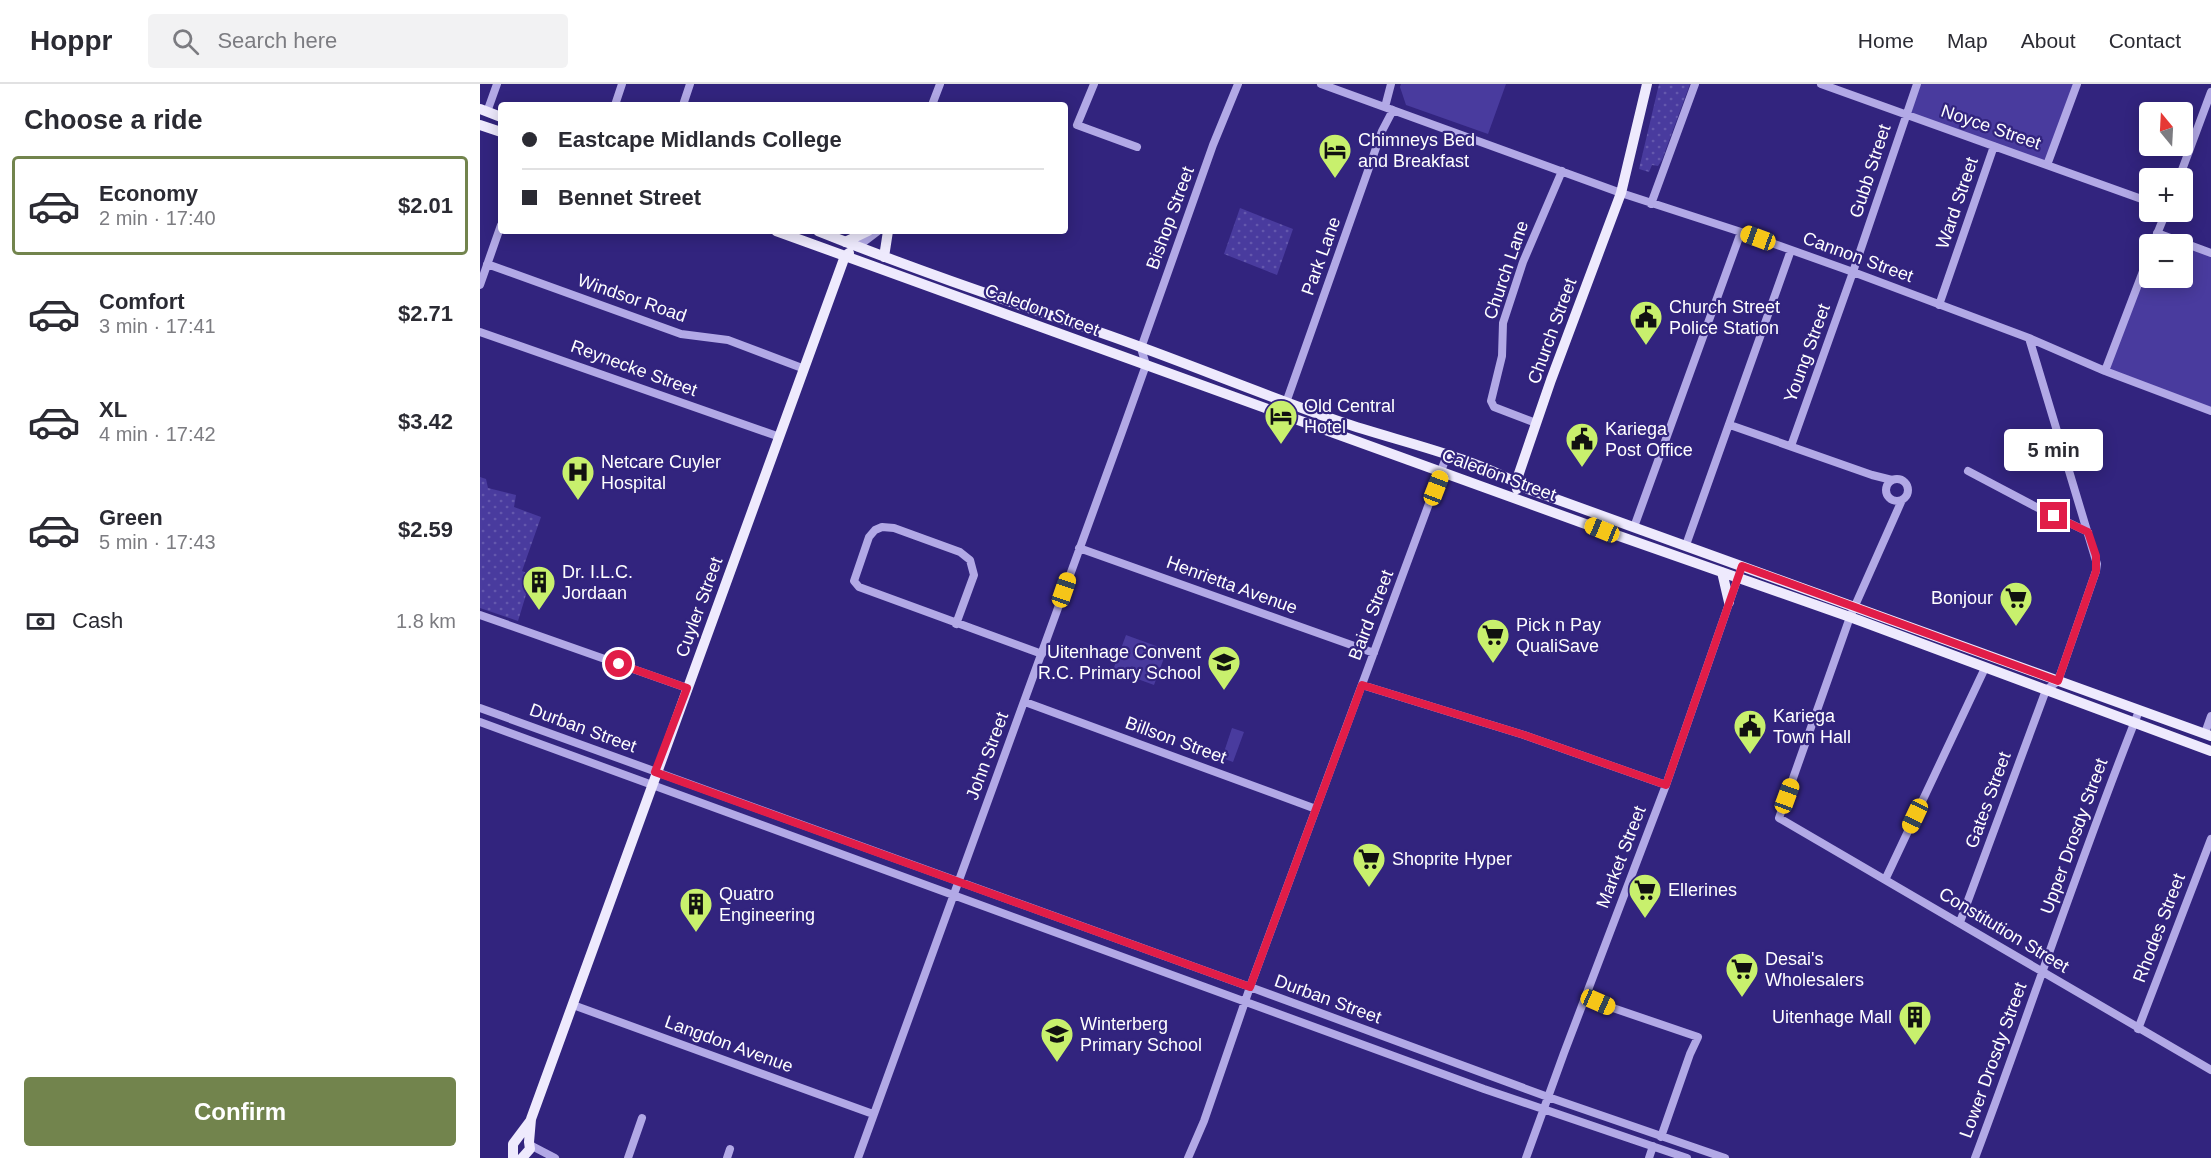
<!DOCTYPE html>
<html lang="en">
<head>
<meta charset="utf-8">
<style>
  body { margin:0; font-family:Helvetica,sans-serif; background:#f2f2f3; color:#2b2b33; height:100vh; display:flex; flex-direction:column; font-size:22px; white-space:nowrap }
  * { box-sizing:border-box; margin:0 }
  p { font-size:20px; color:#7c7c81 }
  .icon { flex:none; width:33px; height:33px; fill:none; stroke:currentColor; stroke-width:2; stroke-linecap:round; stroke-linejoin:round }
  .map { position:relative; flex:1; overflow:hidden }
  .side { display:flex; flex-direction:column; background:#fff; width:480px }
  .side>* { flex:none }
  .top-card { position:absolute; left:18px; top:18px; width:570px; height:132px; border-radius:6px; box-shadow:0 3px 15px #0003; display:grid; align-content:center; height:132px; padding:0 24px; background:#fff }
  .needle { width:39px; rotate:342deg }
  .buttons { position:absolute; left:1659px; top:18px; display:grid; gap:12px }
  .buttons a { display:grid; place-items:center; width:54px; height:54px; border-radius:6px; background:#fff; box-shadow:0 3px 15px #0003; font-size:30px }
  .end { position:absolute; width:27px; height:27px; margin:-14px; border:8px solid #e11d48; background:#fff; box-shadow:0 0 0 3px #fff }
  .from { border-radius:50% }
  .bubble { position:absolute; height:42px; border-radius:6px; background:#fff; box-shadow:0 3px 15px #0003; font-size:20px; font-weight:600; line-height:42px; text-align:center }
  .car { position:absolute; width:18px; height:36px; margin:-18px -9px; border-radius:8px; box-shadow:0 0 4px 2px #0007; background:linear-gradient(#f5c518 24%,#345 0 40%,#f5c518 0 76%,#345 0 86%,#f5c518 0) }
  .top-card b { display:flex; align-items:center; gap:21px; height:57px; font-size:22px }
  .top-card b+b { border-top:2px solid #e1e1e2 }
  .top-card i { width:15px; height:15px; background:#2b2b33 }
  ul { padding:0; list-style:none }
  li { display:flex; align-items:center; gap:18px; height:99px; margin:0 12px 9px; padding:0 12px; border:3px solid transparent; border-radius:6px }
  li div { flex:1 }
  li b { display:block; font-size:22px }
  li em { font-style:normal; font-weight:600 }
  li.active { border-color:#72844d }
  li>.icon { width:54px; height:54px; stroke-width:1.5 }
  h2 { padding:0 24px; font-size:27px; line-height:72px }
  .pay { display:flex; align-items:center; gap:15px; height:66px; padding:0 24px; font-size:22px }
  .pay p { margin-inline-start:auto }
  .button { display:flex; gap:12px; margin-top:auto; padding:12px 24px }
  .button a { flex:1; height:69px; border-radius:6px; background:#72844d; color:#fff; font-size:24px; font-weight:600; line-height:69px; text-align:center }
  header { display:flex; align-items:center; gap:36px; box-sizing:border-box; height:84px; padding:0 30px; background:#fff; border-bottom:2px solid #e1e1e2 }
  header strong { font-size:28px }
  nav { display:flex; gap:33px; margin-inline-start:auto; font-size:21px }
  .search { width:420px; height:54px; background:#f2f2f3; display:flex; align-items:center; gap:15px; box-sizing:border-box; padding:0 21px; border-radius:6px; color:#7c7c81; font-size:22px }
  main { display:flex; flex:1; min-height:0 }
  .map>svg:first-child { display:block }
  .grass { fill:url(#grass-dots) }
  .park { fill:#493b9e }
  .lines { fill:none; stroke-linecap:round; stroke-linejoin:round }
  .minor { stroke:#b2a9e6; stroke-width:8 }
  .major { stroke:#eeeafd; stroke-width:10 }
  .route { stroke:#e11d48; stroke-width:8 }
  .labels { text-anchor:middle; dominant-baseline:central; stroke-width:4.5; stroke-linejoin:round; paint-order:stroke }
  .street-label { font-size:18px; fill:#fff; stroke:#32247e }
  .poi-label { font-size:18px; fill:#fff; stroke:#32247e; text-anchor:start }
</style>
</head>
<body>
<header>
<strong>Hoppr</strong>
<div class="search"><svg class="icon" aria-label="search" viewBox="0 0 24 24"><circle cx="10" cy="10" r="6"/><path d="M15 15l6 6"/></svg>Search here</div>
<nav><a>Home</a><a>Map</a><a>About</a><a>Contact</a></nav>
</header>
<main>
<section class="side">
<h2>Choose a ride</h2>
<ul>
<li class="active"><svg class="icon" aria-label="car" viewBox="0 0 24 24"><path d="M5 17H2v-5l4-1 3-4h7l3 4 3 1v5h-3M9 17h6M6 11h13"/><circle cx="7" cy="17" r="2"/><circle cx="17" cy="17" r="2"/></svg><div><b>Economy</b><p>2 min · 17:40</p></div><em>$2.01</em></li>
<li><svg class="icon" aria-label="car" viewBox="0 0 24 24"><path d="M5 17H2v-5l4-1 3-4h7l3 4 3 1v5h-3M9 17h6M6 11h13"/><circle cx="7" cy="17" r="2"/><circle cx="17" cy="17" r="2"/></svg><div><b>Comfort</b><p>3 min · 17:41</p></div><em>$2.71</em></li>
<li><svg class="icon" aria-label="car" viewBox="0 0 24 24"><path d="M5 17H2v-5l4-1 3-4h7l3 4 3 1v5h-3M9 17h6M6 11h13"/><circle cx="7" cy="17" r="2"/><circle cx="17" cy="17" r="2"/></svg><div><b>XL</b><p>4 min · 17:42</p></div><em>$3.42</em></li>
<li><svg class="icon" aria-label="car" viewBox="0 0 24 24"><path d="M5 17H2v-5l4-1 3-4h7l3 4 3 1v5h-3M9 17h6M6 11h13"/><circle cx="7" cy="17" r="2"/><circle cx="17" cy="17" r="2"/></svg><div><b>Green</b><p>5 min · 17:43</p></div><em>$2.59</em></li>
</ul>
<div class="pay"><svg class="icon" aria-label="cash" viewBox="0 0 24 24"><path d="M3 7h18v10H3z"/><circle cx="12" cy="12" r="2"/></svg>Cash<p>1.8 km</p></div>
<div class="button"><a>Confirm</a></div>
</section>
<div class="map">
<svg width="1731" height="1074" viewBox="0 0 1731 1074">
  <defs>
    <pattern id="grass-dots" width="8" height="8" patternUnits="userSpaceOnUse" patternTransform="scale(1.5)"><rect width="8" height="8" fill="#493b9e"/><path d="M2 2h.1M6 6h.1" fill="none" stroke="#6458ad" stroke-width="1.8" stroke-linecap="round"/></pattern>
  </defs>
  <rect width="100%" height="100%" fill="#32247e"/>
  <path class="grass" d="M1179,0H1210L1182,76L1178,82L1172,81L1169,88L1159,85Z
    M760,124L813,145L797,191L744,170Z
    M0,393L6,395L8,404L36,411L34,423L61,433L42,487L52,491L38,537L0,524Z"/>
  <path class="park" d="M921,0H1026L1008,50L926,21L920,3Z
    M1437,0H1597L1567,81L1426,31Z
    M1678,150L1731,169V327L1625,288L1669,171L1670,194H1702V160H1673Z
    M646,551L687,566L674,601L633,586Z
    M752,644L764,648L753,678L742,674Z"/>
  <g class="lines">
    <path class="minor" d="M614,0L597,41L657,63
      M841,0L1141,109L1261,148L1373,188L1549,254L1625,287L1731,327
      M1341,0L1670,118
      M135,21L142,0
      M203,21L210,0
      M452,21L460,0
      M905,23L911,0
      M7,28L17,0
      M1567,81L1597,0
      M1699,94L1731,8
      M1171,120L1215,0
      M1677,149L1731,169
      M1673,160L1686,128
      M377,163L398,147
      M7,180L201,250L248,256L322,284
      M0,201L21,141
      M1459,221L1514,62
      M0,248L297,352
      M1625,287L1670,169
      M802,330L902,47L913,26
      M1056,339L1014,323L1011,317L1022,272L1023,239L1043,178L1082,87
      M1250,341L1392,391L1412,396
      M1311,362L1373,188L1437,0
      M1488,387L1558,424L1608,448
      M1406 406a11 11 0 1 1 22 0a11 11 0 1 1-22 0Z
      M1422,416L1370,533L1299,734L1731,986
      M1154,443L1261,148
      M1206,461L1311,166
      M599,464L894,569
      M0,531L207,604
      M476,540L494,491L490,476L480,468L414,444L402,443L395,446L389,453L374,497L379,503L562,570
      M882,601L1044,651L1186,701
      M545,618L836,725
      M0,624L770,903L1068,1013L1245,1074
      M0,638L1004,1005L1207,1074
      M1725,649L1731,632
      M1405,796L1505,584
      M1480,838L1566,606L1578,597L1616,487L1617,480L1549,254
      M1106,913L1130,923L1218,953L1210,970L1181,1053
      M93,921L393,1030
      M1658,945L1731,755
      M50,1061L75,1074
      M148,1074L162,1034
      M247,1074L250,1065
      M378,1074L642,348L666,281L661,264L733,61L758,0
      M708,1074L724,1037L770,903L967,371
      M1046,1074L1084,969L1186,701L1262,482
      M1169,1074L1173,1062
      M1495,1074C1551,925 1600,774 1659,627"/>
    <path class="major" d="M0,25L21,33
      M0,41L21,48
      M296,147L1122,446L1370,533L1731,667
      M338,147C430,184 525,216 619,248C700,276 780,310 861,338C924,359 991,372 1048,405L1731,652
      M365,158L388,147
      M404,173L408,147
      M1037,405L1036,398L1071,296L1141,109L1167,0
      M1242,488L1249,518
      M33,1074V1060L51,1036
      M42,1074L50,1065L49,1058L51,1035C154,747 258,459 365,172L369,169"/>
  </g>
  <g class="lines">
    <path class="route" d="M139,580L207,604L175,688L770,903L882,601L1044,651L1186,701L1262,482L1578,597L1616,487V472L1608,448L1574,432"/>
  </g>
  <defs>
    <symbol id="hotel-pin" viewBox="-11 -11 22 30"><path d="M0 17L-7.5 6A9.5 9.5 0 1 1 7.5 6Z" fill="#c8f06d" stroke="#32247e"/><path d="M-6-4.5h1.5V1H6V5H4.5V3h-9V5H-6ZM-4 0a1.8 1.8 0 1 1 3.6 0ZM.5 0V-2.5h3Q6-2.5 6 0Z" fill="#111"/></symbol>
    <symbol id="civic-pin" viewBox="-11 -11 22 30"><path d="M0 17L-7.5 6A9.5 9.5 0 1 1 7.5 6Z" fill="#c8f06d" stroke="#32247e"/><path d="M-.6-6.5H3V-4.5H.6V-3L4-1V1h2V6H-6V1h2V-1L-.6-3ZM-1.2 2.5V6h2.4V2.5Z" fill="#111"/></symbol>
    <symbol id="hospital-pin" viewBox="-11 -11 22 30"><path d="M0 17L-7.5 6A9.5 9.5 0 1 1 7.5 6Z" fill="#c8f06d" stroke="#32247e"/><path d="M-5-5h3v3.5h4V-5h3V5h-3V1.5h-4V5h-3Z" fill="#111"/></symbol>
    <symbol id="building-pin" viewBox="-11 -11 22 30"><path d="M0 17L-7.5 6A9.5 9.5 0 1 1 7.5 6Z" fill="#c8f06d" stroke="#32247e"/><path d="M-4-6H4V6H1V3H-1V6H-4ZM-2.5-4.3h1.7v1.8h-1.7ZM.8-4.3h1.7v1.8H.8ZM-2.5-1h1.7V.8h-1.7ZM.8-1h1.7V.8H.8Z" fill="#111"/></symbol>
    <symbol id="supermarket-pin" viewBox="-11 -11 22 30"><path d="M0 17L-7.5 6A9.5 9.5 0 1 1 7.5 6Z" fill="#c8f06d" stroke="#32247e"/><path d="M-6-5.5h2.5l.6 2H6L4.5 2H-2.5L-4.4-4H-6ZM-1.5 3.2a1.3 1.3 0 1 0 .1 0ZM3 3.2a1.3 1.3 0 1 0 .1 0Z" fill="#111"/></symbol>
    <symbol id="school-pin" viewBox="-11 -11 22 30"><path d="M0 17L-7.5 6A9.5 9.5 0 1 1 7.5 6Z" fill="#c8f06d" stroke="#32247e"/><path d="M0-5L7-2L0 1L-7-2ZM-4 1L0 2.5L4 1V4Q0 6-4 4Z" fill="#111"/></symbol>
  </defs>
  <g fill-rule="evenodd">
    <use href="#hotel-pin" x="836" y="47" width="38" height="52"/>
    <use href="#civic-pin" x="1147" y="214" width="38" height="52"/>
    <use href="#hotel-pin" x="782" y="313" width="38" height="52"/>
    <use href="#civic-pin" x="1083" y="336" width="38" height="52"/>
    <use href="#hospital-pin" x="79" y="369" width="38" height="52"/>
    <use href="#building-pin" x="40" y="479" width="38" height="52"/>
    <use href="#supermarket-pin" x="1517" y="495" width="38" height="52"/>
    <use href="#supermarket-pin" x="994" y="532" width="38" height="52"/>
    <use href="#school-pin" x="725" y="559" width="38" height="52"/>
    <use href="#civic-pin" x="1251" y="623" width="38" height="52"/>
    <use href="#supermarket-pin" x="870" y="756" width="38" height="52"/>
    <use href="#supermarket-pin" x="1146" y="787" width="38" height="52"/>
    <use href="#building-pin" x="197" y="801" width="38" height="52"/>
    <use href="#supermarket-pin" x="1243" y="866" width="38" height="52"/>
    <use href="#building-pin" x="1416" y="914" width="38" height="52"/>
    <use href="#school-pin" x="558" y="931" width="38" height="52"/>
  </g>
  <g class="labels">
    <g class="street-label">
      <text transform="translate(1511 43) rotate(19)">Noyce Street</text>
      <text transform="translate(1390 87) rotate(-72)">Gubb Street</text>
      <text transform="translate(1477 119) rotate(-71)">Ward Street</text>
      <text transform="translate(690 134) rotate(-70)">Bishop Street</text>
      <text transform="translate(841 172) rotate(-70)">Park Lane</text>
      <text transform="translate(1378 173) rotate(20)">Cannon Street</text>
      <text transform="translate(1026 186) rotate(-71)">Church Lane</text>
      <text transform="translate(152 214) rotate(19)">Windsor Road</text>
      <text transform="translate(562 226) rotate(20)">Caledon Street</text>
      <text transform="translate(1072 247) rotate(-70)">Church Street</text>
      <text transform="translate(1327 269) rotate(-70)">Young Street</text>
      <text transform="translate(154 284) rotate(20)">Reynecke Street</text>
      <text transform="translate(1019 391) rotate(20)">Caledon Street</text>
      <text transform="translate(752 501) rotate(20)">Henrietta Avenue</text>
      <text transform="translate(219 523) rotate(-70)">Cuyler Street</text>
      <text transform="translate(891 531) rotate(-69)">Baird Street</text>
      <text transform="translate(103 644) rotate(20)">Durban Street</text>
      <text transform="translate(696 656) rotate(20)">Billson Street</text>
      <text transform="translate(507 672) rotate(-70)">John Street</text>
      <text transform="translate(1508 716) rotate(-70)">Gates Street</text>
      <text transform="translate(1594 752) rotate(-70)">Upper Drosdy Street</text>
      <text transform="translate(1141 773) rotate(-69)">Market Street</text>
      <text transform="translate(1679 844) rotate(-69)">Rhodes Street</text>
      <text transform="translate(1524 846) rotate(31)">Constitution Street</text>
      <text transform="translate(848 915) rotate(20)">Durban Street</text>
      <text transform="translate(249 960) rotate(20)">Langdon Avenue</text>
      <text transform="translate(1513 976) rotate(-70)">Lower Drosdy Street</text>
    </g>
    <g class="poi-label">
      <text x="878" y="56">Chimneys Bed<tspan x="878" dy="21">and Breakfast</tspan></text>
      <text x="1189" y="223">Church Street<tspan x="1189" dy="21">Police Station</tspan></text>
      <text x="824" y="322">Old Central<tspan x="824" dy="21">Hotel</tspan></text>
      <text x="1125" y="345">Kariega<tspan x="1125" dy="21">Post Office</tspan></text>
      <text x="121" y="378">Netcare Cuyler<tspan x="121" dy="21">Hospital</tspan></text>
      <text x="82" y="488">Dr. I.L.C.<tspan x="82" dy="21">Jordaan</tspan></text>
      <text x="1513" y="514" text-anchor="end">Bonjour</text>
      <text x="1036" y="541">Pick n Pay<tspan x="1036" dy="21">QualiSave</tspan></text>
      <text x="721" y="568" text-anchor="end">Uitenhage Convent<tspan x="721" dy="21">R.C. Primary School</tspan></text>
      <text x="1293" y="632">Kariega<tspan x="1293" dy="21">Town Hall</tspan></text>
      <text x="912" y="775">Shoprite Hyper</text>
      <text x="1188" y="806">Ellerines</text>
      <text x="239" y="810">Quatro<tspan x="239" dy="21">Engineering</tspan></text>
      <text x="1285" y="875">Desai's<tspan x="1285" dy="21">Wholesalers</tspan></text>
      <text x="1412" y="933" text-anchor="end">Uitenhage Mall</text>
      <text x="600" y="940">Winterberg<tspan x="600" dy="21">Primary School</tspan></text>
    </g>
  </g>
</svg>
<div class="buttons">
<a><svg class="needle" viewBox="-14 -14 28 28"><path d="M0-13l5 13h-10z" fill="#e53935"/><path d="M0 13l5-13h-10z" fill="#7c7c81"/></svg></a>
<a>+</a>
<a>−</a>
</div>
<i class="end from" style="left:139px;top:580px"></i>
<i class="end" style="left:1574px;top:432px"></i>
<div class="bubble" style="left:1524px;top:345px;width:99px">5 min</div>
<i class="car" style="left:1278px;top:154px;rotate:290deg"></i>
<i class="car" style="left:956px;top:404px;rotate:21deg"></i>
<i class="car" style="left:1122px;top:446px;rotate:292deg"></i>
<i class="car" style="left:584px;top:506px;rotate:19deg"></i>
<i class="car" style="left:1307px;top:712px;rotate:20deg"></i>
<i class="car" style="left:1435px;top:732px;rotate:205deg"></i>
<i class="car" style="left:1118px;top:918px;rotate:114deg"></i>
<div class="top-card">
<b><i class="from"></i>Eastcape Midlands College</b>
<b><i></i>Bennet Street</b>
</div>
</div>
</main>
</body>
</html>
